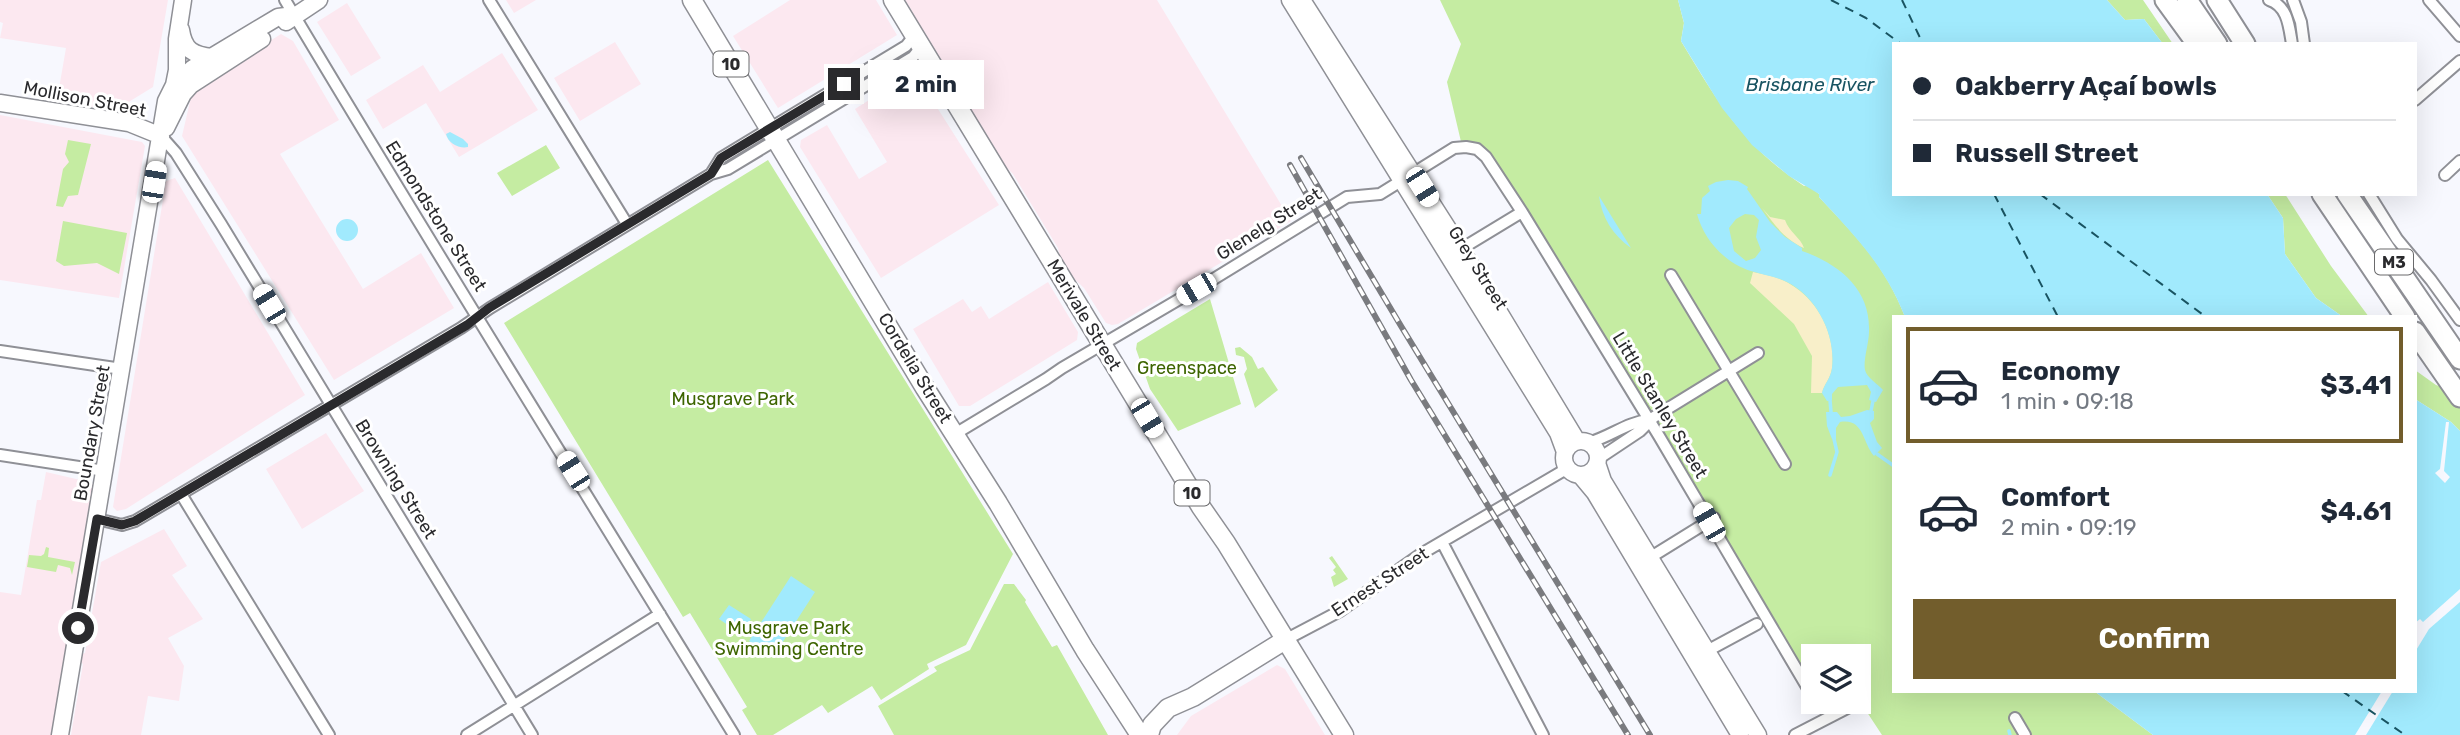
<!DOCTYPE html>
<html lang="en">
<head>
<meta charset="utf-8">
<style>
  body { margin:0; font-family:Rubik,sans-serif; background:#f6f6f7; color:#1f2937; height:100vh; display:flex; flex-direction:column; font-size:26px; white-space:nowrap }
  * { box-sizing:border-box; margin:0 }
  p { font-size:23px; color:#747a83 }
  .icon { flex:none; width:38px; height:38px; fill:none; stroke:currentColor; stroke-width:2; stroke-linecap:round; stroke-linejoin:round }
  .map { position:relative; flex:1; overflow:hidden }
  .side { position:absolute; left:1892px; top:315px; width:525px; height:378px; display:flex; flex-direction:column; background:#fff; border-radius:0px; box-shadow:0 7px 28px #0002 }
  .side>* { flex:none }
  .hud { position:absolute; left:1892px; top:42px; width:525px; height:154px; border-radius:0px; box-shadow:0 7px 28px #0002; display:grid; align-content:center; height:154px; padding:0 21px; background:#fff }
  .buttons { position:absolute; left:1801px; top:644px; display:grid; gap:14px }
  .buttons a { display:grid; place-items:center; width:70px; height:70px; border-radius:0px; background:#fff; box-shadow:0 7px 28px #0002; font-size:35px }
  .end { position:absolute; width:32px; height:32px; margin:-16px; border:9px solid #2a2a2d; background:#fff; box-shadow:0 0 0 4px #fff }
  .from { border-radius:50% }
  .bubble { position:absolute; height:49px; border-radius:0px; background:#fff; box-shadow:0 7px 28px #0002; font-size:23px; font-weight:700; line-height:49px; text-align:center }
  .car { position:absolute; width:21px; height:42px; margin:-21px -10px; border-radius:9px; box-shadow:0 0 5px 2px #0007; background:linear-gradient(#fff 24%,#345 0 40%,#fff 0 76%,#345 0 86%,#fff 0) }
  .hud b { display:flex; align-items:center; gap:24px; height:66px; font-size:26px }
  .hud b+b { border-top:2px solid #e0e1e3 }
  .hud i { width:18px; height:18px; background:#1f2937 }
  ul { padding:12px 0 0; list-style:none }
  li { display:flex; align-items:center; gap:21px; height:116px; margin:0 14px 10px; padding:0 7px; border:4px solid transparent; border-radius:0px }
  li div { flex:1 }
  li b { display:block; font-size:26px }
  li em { font-style:normal; font-weight:700 }
  li.active { border-color:#725d2c }
  li>.icon { width:63px; height:63px; stroke-width:1.5 }
  .button { display:flex; gap:14px; margin-top:auto; padding:14px 21px }
  .button a { flex:1; height:80px; border-radius:0px; background:#725d2c; color:#fff; font-size:28px; font-weight:700; line-height:80px; text-align:center }
  .map>svg:first-child { display:block }
  .commercial { fill:#fce8f0 }
  .green { fill:#c5eca2 }
  .sand { fill:#f8efc9 }
  .water { fill:#a1eafd; fill-rule:evenodd }
  .pier { fill:#f7f8fe }
  .lines { fill:none; stroke-linecap:round; stroke-linejoin:round }
  .stream { stroke:#a1eafd; stroke-width:3.5 }
  .ferry { stroke:#195462; stroke-width:2; stroke-dasharray:9 7; stroke-linecap:butt }
  .street-casing { stroke:#8f9096; stroke-width:14 }
  .secondary-casing { stroke:#8f9096; stroke-width:19 }
  .primary-casing { stroke:#8f9096; stroke-width:21 }
  .highway-casing { stroke:#8f9096; stroke-width:23 }
  .street { stroke:#fff; stroke-width:10 }
  .secondary { stroke:#fff; stroke-width:16 }
  .primary { stroke:#fff; stroke-width:18 }
  .highway { stroke:#fff; stroke-width:19 }
  .rail-casing { stroke:#7a7b7f; stroke-width:6 }
  .rail { stroke:#fff; stroke-width:3.5; stroke-dasharray:10; stroke-linecap:butt }
  .route { stroke:#2a2a2d; stroke-width:9 }
  .labels { text-anchor:middle; dominant-baseline:central; stroke-width:6; stroke-linejoin:round; paint-order:stroke }
  .shield { fill:#fff; stroke:#6a6a6c; stroke-width:2 }
  .shield-label { font-size:16px; font-weight:bold; fill:#2a2a2d }
  .street-label { font-size:18px; fill:#2a2a2d; stroke:#fff }
  .park-label { font-size:18px; fill:#3d6500; stroke:#fff }
  .water-label { font-size:19px; font-style:italic; fill:#195462; stroke:#fff }
</style>
</head>
<body>
<div class="map">
<svg width="2460" height="735" viewBox="0 0 2460 735">
  <rect width="100%" height="100%" fill="#f7f8fe"/>
  <path class="commercial" d="M0,0H168L153,87L114,111L57,100L66,48L0,38L3,23L0,22Z
    M506,0H536L514,13Z
    M790,0H876L897,35L778,108L733,36Z
    M905,0H1157L1291,221L1118,324L1112,325L1106,323L1084,288L1068,273L1061,262L1058,248L1013,174L995,156L912,18V11Z
    M347,3L381,58L351,76L317,22Z
    M281,34L293,41L339,120L280,154L363,289L421,253L454,308L334,380L182,136L192,93L203,83Z
    M615,42L641,84L580,121L554,78Z
    M502,53L538,110L459,157L426,103L383,129L366,100L423,65L440,92Z
    M910,74L917,76L999,205L881,278L800,147L801,140L827,125L859,179L887,162L855,109Z
    M0,115L142,142L145,146L119,298L0,280Z
    M175,178L305,395L126,509L117,511L113,507L166,181Z
    M1048,282L1078,332L1077,340L970,406H959L913,329L963,299L972,312L981,306L989,319Z
    M326,433L364,491L302,529L266,469Z
    M46,472L89,482L95,485L51,735H0V592L21,595L37,500H41Z
    M164,529L187,566L172,575L203,619L168,638L184,666L179,701L148,696L141,735H71L83,664L80,661L81,654L85,653L101,562Z
    M1277,665L1285,669L1325,735H1177L1191,716Z"/>
  <path class="green" d="M1440,0H1678L1684,23L1681,41C1717,101 1744,147 1804,186L1808,185L1819,194V197C1856,236 1885,265 1905,317H1894V691H2094L2153,735H1882L1859,700L1858,656H1813V697L1486,157L1462,146L1447,82L1461,44Z
    M2107,0H2143L2173,44H2163L2144,19L2125,20Z
    M68,140L91,144L78,195L68,196L63,207L56,206L63,169L69,162L65,154Z
    M546,145L560,168L512,196L497,173Z
    M768,160L1013,554L966,645L927,664L929,669L881,700L872,686L828,713L822,705L773,735H757L742,710L747,707L690,613L683,617L504,323Z
    M2267,194H2285L2331,266L2369,317H2343L2316,298L2285,254L2283,218Z
    M63,221L127,233L119,274L97,263L64,266L56,261Z
    M1210,299L1241,404L1178,431L1150,389L1136,349L1137,343Z
    M1240,347L1252,357L1258,369L1263,367L1278,390L1255,408L1244,374L1247,369L1244,357L1236,355L1235,348Z
    M2415,370L2436,385L2460,393V431L2451,422L2415,399Z
    M46,547L49,548L48,557L75,562L72,575L70,568L58,565L56,572L27,567L29,555L41,556L44,554Z
    M1332,556L1348,579L1334,587L1331,577L1336,574L1333,570L1336,567L1329,558Z
    M1004,584H1014L1026,600L1025,602L1052,647L1057,645L1108,735H894L878,706L937,671L934,667L970,650Z
    M1815,702H1855L1825,718Z"/>
  <path class="sand" d="M1762,208L1770,217L1785,220C1789,232 1801,238 1804,248C1784,239 1775,225 1762,208Z
    M1753,272C1766,275 1779,277 1790,284C1818,300 1836,335 1832,368C1831,378 1824,384 1822,393H1811L1812,356L1794,324L1750,283Z"/>
  <path class="water" d="M1678,0H2107L2125,20L2144,19L2163,44H1894V194H2267L2283,218L2285,254L2316,298L2343,317H1905C1885,266 1855,236 1819,197V194L1789,176L1752,145L1722,108L1681,41L1684,23Z
    M450,132L463,139L468,144V147C459,149 448,143 446,134Z
    M1728,180L1738,181L1748,187L1747,189L1770,222L1785,237L1802,248V251C1839,264 1871,289 1869,332C1869,343 1863,360 1865,370C1867,378 1878,384 1883,390L1876,402L1869,400L1871,392L1867,385L1838,387L1832,394V400L1827,401L1822,393C1824,384 1831,378 1832,368C1836,335 1817,297 1787,282C1775,276 1763,275 1751,271C1725,263 1704,240 1697,214H1701L1702,198L1710,191L1708,186L1716,182ZM1745,214L1754,215L1759,220L1756,237L1761,250L1755,258L1746,261L1734,251L1729,228L1736,219Z
    M1599,196L1631,248C1613,235 1602,218 1599,196Z
    M336 230a11 11 0 1 1 22 0a11 11 0 1 1-22 0Z
    M2415,399L2451,422L2460,431V735H2153L2094,691H2415Z
    M1867,410L1874,411V419L1870,423L1877,442L1882,448L1874,456C1862,442 1864,418 1840,422L1836,428V439H1832L1827,426L1826,412H1837L1841,417L1850,416Z
    M791,576L815,592L773,657L749,641Z
    M729,605L751,619L741,634L719,619Z"/>
  <path class="pier" d="M2446,422H2449L2444,471L2450,477L2445,483L2435,473L2440,469Z
    M2460,589V602L2429,629L2415,652V623L2420,619L2423,622Z
    M2382,691H2393L2366,735H2355Z"/>
  <g class="lines">
    <path class="stream" d="M1830,400L1831,412
      M1871,411L1873,401
      M1877,454L1894,466
      M1830,475L1837,452L1834,439
      M2009,731L2010,735"/>
    <path class="ferry" d="M1831,0L1866,18L1901,44
      M1902,0L1923,44
      M1994,194L2058,317
      M2040,194L2206,317
      M2342,691L2405,735"/>
    <defs>
      <path id="street" d="M285,0C432,247 584,490 734,735
        M489,0L627,224
        M2269,0C2288,6 2289,27 2292,44
        M2293,0L2301,22L2304,44
        M2429,0L2460,36
        M2415,100L2460,61
        M161,136L176,153L221,224L532,735
        M711,174L721,158L906,46L914,36
        M2445,175L2460,161
        M2369,194L2397,239L2431,280L2460,320
        M1461,249L1522,212
        M1671,275L1785,464
        M0,351L122,369
        M955,434L1046,379L1062,368L1212,280L1347,197L1380,194L1454,148L1466,147L1477,149L1486,157L1522,212L1659,436L1813,697
        M1588,443C1610,437 1627,422 1649,420
        M0,455L105,471
        M1598,459L1640,431L1654,417L1758,353
        M181,494L329,735
        M97,519L122,525L135,521L461,328L490,308L711,174L728,169L913,57L921,47
        M1442,542L1543,735
        M1651,557L1714,518
        M1285,640L1340,611L1421,554L1568,468
        M1707,651L1757,624
        M2015,718L2025,735
        M467,735L660,614
        M1795,735L1857,703"/>
      <path id="secondary" d="M1290,0L1558,433L1565,452
        M1302,0L1461,249L1577,441
        M286,22L319,0
        M181,30C184,50 193,55 212,57
        M174,85L177,70V39L183,0
        M0,103L129,123L161,136
        M166,128L183,94L191,85L262,39
        M1564 458a17 17 0 1 1 34 0a17 17 0 1 1-34 0Z
        M1597,463L1603,481L1758,735
        M1580,475L1595,493L1740,735
        M60,735L166,101L174,85L193,68L278,17L294,15"/>
      <path id="primary" d="M692,0L925,388L998,503L1085,650L1140,735
        M893,0L1201,507L1226,543L1344,735
        M1149,735L1152,725L1168,708L1193,697L1285,640"/>
      <path id="highway" d="M2165,0L2197,44
        M2187,0L2217,44
        M2217,0L2245,44
        M2322,194L2405,317
        M2347,194L2460,359
        M2415,332L2460,397"/>
    </defs>
    <use href="#street" class="street-casing"/>
    <use href="#secondary" class="secondary-casing"/>
    <use href="#primary" class="primary-casing"/>
    <use href="#highway" class="highway-casing"/>
    <use href="#street" class="street"/>
    <use href="#secondary" class="secondary"/>
    <use href="#primary" class="primary"/>
    <use href="#highway" class="highway"/>
    <defs>
      <path id="rail" d="M1301,158L1401,326L1650,735
        M1290,165L1411,380L1628,735"/>
    </defs>
    <use href="#rail" class="rail-casing"/>
    <use href="#rail" class="rail"/>
  </g>
  <g class="lines">
    <path class="route" d="M78,628L97,519L122,525L135,521L467,325L489,308L711,174L721,158L844,84"/>
  </g>
  <g class="labels">
    <g class="shield">
      <rect x="713.5" y="51.5" width="35" height="25" rx="5"/>
      <rect x="2375" y="249.5" width="38" height="25" rx="5"/>
      <rect x="1174.5" y="480.5" width="35" height="25" rx="5"/>
    </g>
    <g class="shield-label">
      <text x="731" y="64">10</text>
      <text x="2394" y="262">M3</text>
      <text x="1192" y="493">10</text>
    </g>
    <g class="street-label">
      <text transform="translate(85 99) rotate(11)">Mollison Street</text>
      <text transform="translate(436 216) rotate(58)">Edmondstone Street</text>
      <text transform="translate(1269 224) rotate(-32)">Glenelg Street</text>
      <text transform="translate(1478 268) rotate(58)">Grey Street</text>
      <text transform="translate(1084 315) rotate(59)">Merivale Street</text>
      <text transform="translate(915 368) rotate(59)">Cordelia Street</text>
      <text transform="translate(1660 405) rotate(59)">Little Stanley Street</text>
      <text transform="translate(92 433) rotate(-80)">Boundary Street</text>
      <text transform="translate(396 479) rotate(58)">Browning Street</text>
      <text transform="translate(1380 582) rotate(-33)">Ernest Street</text>
    </g>
    <g class="park-label">
      <text x="1187" y="368">Greenspace</text>
      <text x="733" y="399">Musgrave Park</text>
      <text x="789" y="628">Musgrave Park<tspan x="789" dy="21">Swimming Centre</tspan></text>
    </g>
    <g class="water-label">
      <text x="1810" y="84">Brisbane River</text>
    </g>
  </g>
</svg>
<div class="buttons">
<a><svg class="icon" aria-label="layers" viewBox="0 0 24 24"><path d="M12 4l9 5-9 5-9-5zM3 14l9 5 9-5"/></svg></a>
</div>
<i class="end from" style="left:78px;top:628px"></i>
<i class="end" style="left:844px;top:84px"></i>
<div class="bubble" style="left:868px;top:60px;width:116px">2 min</div>
<i class="car" style="left:154px;top:182px;rotate:9deg"></i>
<i class="car" style="left:1422px;top:187px;rotate:148deg"></i>
<i class="car" style="left:1196px;top:289px;rotate:240deg"></i>
<i class="car" style="left:269px;top:304px;rotate:329deg"></i>
<i class="car" style="left:1147px;top:418px;rotate:149deg"></i>
<i class="car" style="left:573px;top:471px;rotate:328deg"></i>
<i class="car" style="left:1709px;top:522px;rotate:330deg"></i>
<div class="hud">
<b><i class="from"></i>Oakberry Açaí bowls</b>
<b><i></i>Russell Street</b>
</div>
<section class="side">
<ul>
<li class="active"><svg class="icon" aria-label="car" viewBox="0 0 24 24"><path d="M5 17H2v-5l4-1 3-4h7l3 4 3 1v5h-3M9 17h6M6 11h13"/><circle cx="7" cy="17" r="2"/><circle cx="17" cy="17" r="2"/></svg><div><b>Economy</b><p>1 min · 09:18</p></div><em>$3.41</em></li>
<li><svg class="icon" aria-label="car" viewBox="0 0 24 24"><path d="M5 17H2v-5l4-1 3-4h7l3 4 3 1v5h-3M9 17h6M6 11h13"/><circle cx="7" cy="17" r="2"/><circle cx="17" cy="17" r="2"/></svg><div><b>Comfort</b><p>2 min · 09:19</p></div><em>$4.61</em></li>
</ul>
<div class="button"><a>Confirm</a></div>
</section>
</div>
</body>
</html>
